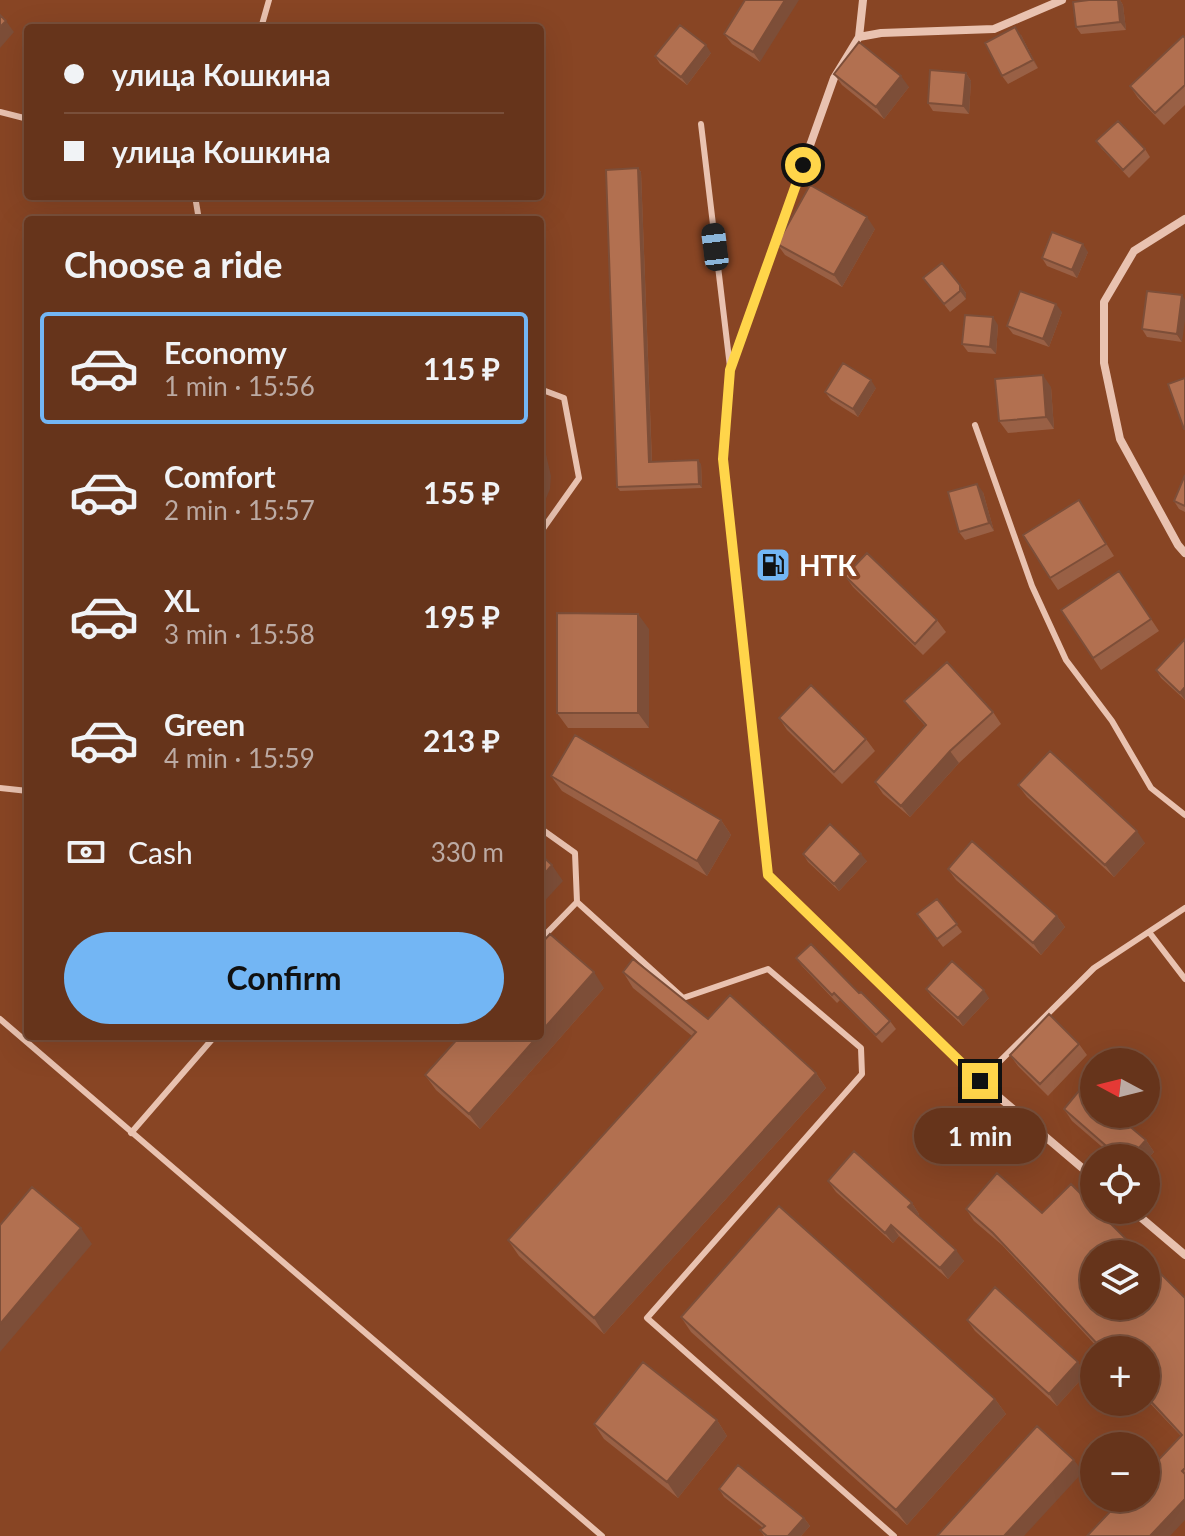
<!DOCTYPE html>
<html lang="en">
<head>
<meta charset="utf-8">
<style>
  body { margin:0; font-family:Lato,sans-serif; background:#6e3f28; color:#f1f3f6; height:100vh; display:flex; flex-direction:column; font-size:30px; white-space:nowrap }
  * { box-sizing:border-box; margin:0 }
  p { font-size:26px; color:#bcaaa3 }
  .icon { flex:none; width:44px; height:44px; fill:none; stroke:currentColor; stroke-width:2; stroke-linecap:round; stroke-linejoin:round }
  .map { position:relative; flex:1; overflow:hidden }
  .sheet { position:absolute; left:24px; top:216px; width:520px; height:824px; display:flex; flex-direction:column; background:#66341b; border-radius:8px; box-shadow:0 8px 32px #0002,0 0 0 2px #794f3a }
  .sheet>* { flex:none }
  .top-card { position:absolute; left:24px; top:24px; width:520px; height:176px; border-radius:8px; box-shadow:0 8px 32px #0002,0 0 0 2px #794f3a; display:grid; align-content:center; height:176px; padding:0 40px; background:#66341b }
  .needle { width:52px; rotate:277deg }
  .fabs { position:absolute; left:1080px; top:1048px; display:grid; gap:16px }
  .fabs a { display:grid; place-items:center; width:80px; height:80px; border-radius:50%; background:#66341b; box-shadow:0 8px 32px #0002,0 0 0 2px #794f3a; font-size:40px }
  .end { position:absolute; width:36px; height:36px; margin:-18px; border:10px solid #ffd54a; background:#111; box-shadow:0 0 0 4px #111 }
  .from { border-radius:50% }
  .bubble { position:absolute; height:56px; border-radius:28px; background:#66341b; box-shadow:0 8px 32px #0002,0 0 0 2px #794f3a; font-size:26px; font-weight:700; line-height:56px; text-align:center }
  .car { position:absolute; width:24px; height:48px; margin:-24px -12px; border-radius:10px; box-shadow:0 0 6px 2px #0007; background:linear-gradient(#222 24%,#8ab4d8 0 40%,#222 0 76%,#8ab4d8 0 86%,#222 0) }
  .top-card b { display:flex; align-items:center; gap:28px; height:76px; font-size:30px }
  .top-card b+b { border-top:2px solid #794f3a }
  .top-card i { width:20px; height:20px; background:#f1f3f6 }
  ul { padding:0; list-style:none }
  li { display:flex; align-items:center; gap:24px; height:112px; margin:0 16px 12px; padding:0 24px; border:4px solid transparent; border-radius:8px }
  li div { flex:1 }
  li b { display:block; font-size:30px }
  li em { font-style:normal; font-weight:700 }
  li.selected { border-color:#73b6f4 }
  li>.icon { width:72px; height:72px; stroke-width:1.5 }
  h2 { padding:0 40px; font-size:36px; line-height:96px }
  .pay { display:flex; align-items:center; gap:20px; height:88px; padding:0 40px; font-size:30px }
  .pay p { margin-inline-start:auto }
  .primary-button { display:flex; gap:16px; margin-top:auto; padding:16px 40px }
  .primary-button a { flex:1; height:92px; border-radius:48px; background:#73b6f4; color:#111; font-size:32px; font-weight:700; line-height:92px; text-align:center }
  .map>svg:first-child { display:block }
  .lines { fill:none; stroke-linecap:round; stroke-linejoin:round }
  .service { stroke:#e9c2b0; stroke-width:6 }
  .minor { stroke:#e9c2b0; stroke-width:8 }
  .wall { fill:#996045 }
  .shaded-wall { fill:#7d4e38 }
  .building { fill:#b27050; stroke:#7d4e38; stroke-width:2 }
  .route { stroke:#ffd54a; stroke-width:10 }
  .labels { text-anchor:middle; dominant-baseline:central; stroke-width:7; stroke-linejoin:round; paint-order:stroke }
  .poi-label { font-size:28px; font-weight:bold; fill:#fff; stroke:#884524; text-anchor:start }
</style>
</head>
<body>
<div class="map">
<svg width="1185" height="1536" viewBox="0 0 1185 1536">
  <rect width="100%" height="100%" fill="#884524"/>
  <g class="lines">
    <path class="service" d="M261,28L269,0
      M0,112L28,119
      M701,124L730,367
      M195,196L199,220
      M540,389L564,398L579,478L540,533
      M975,425L1032,586L1066,660L1112,721L1151,788L1185,815
      M0,788L28,791
      M540,828L575,853L577,902L540,940
      M577,902L683,998L768,969L861,1048L862,1074L647,1318L894,1536
      M1149,932L1185,979
      M0,1019L602,1536
      M980,1081L1094,968L1185,908
      M131,1133L215,1036"/>
    <path class="minor" d="M863,0L859,37L834,78L730,370L723,459L768,875L980,1081L1094,1178
      M859,37L881,33L994,29L1062,0
      M1185,219L1134,251L1104,302V363L1120,439L1178,545L1185,553
      M1132,1210L1185,1255"/>
  </g>
  <path class="wall" d="M745,0L760,62L732,44L724,34Z
    M1118,0H1120L1123,5L1126,30L1081,34L1076,27Z
    M1021,35L1038,68L1008,84L1002,76Z
    M1185,38V105L1164,125L1138,98L1130,86Z
    M711,53L687,85L660,64L655,56Z
    M966,73L971,81L969,114L933,111L928,103Z
    M834,74L909,87L884,119L842,85Z
    M1096,141L1145,149L1150,157L1129,178L1102,149Z
    M638,168L641,172L652,461L701,464L702,488L620,491L617,487Z
    M875,229L842,287L785,255L777,244Z
    M1088,252L1077,278L1047,266L1042,258Z
    M923,278L960,285L966,293V299L950,312Z
    M1147,291L1182,342L1147,337L1142,329Z
    M1062,312L1049,347L1013,334L1007,326Z
    M998,325L996,354L968,352L962,344Z
    M1051,387L1054,429L1008,433L999,421Z
    M876,388L858,417L831,400L825,392Z
    M1185,475V512L1179,509L1174,501Z
    M983,492L994,531L965,540L959,532Z
    M1079,500L1114,556L1058,590L1050,578Z
    M1119,571L1159,631L1101,670L1061,610Z
    M845,576L937,620L946,632L923,655L853,587Z
    M649,629V728H568L557,713Z
    M1185,639V700L1161,678L1156,670Z
    M904,701L993,712L1001,724L959,763L910,817L883,794L875,782L925,726L913,712Z
    M779,718L866,739L875,751L842,784L787,730Z
    M551,776L721,820L731,835L707,876L562,791Z
    M1018,785L1145,843L1114,877L1027,797Z
    M803,854L867,861L839,891L808,862Z
    M948,869L1057,916L1065,927L1041,955L956,880Z
    M937,899L962,932L943,947L917,914Z
    M796,958L859,993L890,1021L896,1029L882,1043L840,1000L837,1003L802,966Z
    M623,972L708,1019L816,1073L826,1088L604,1334L519,1256L508,1240L692,1036L633,988Z
    M604,988L480,1129L436,1090L425,1075Z
    M926,989L989,998L963,1026L932,997Z
    M1079,1044L1087,1055L1048,1096L1018,1066L1010,1055Z
    M1064,1109L1146,1140L1154,1152L1146,1161V1158H1115L1072,1121Z
    M828,1181L912,1203L919,1214L917,1216L964,1261L948,1279L899,1236L893,1243L836,1192Z
    M966,1209L1042,1213L1185,1298V1520L1181,1436L1146,1399V1350H1100L1002,1245L974,1221Z
    M681,1317L995,1399L1006,1414L907,1525L691,1332Z
    M967,1320L1086,1374L1057,1406L975,1331Z
    M717,1420L727,1436L678,1498L604,1439L594,1424Z
    M719,1489L804,1518L810,1526L801,1536H764L760,1530L763,1528L724,1497Z"/>
  <path class="shaded-wall" d="M785,0H799L760,62L753,52Z
    M1118,0H1120L1123,5L1126,30L1120,22Z
    M6,21L14,32L0,48V27Z
    M1015,27L1021,35L1038,68L1033,60Z
    M706,45L711,53L687,85L681,77Z
    M966,73L971,81L969,114L963,106Z
    M901,76L909,87L884,119L876,107Z
    M638,168L641,172L652,466L649,462Z
    M867,217L875,229L842,287L834,275Z
    M1083,244L1088,252L1077,278L1072,270Z
    M960,285L966,293V299L960,291Z
    M1182,295L1185,300V320L1182,342L1177,334Z
    M1056,304L1062,312L1049,347L1043,339Z
    M993,317L998,325L996,354L990,347Z
    M1043,375L1051,387L1054,429L1046,417Z
    M871,380L876,388L858,417L853,409Z
    M540,442L545,450L551,476L550,489L540,513Z
    M698,460L701,464L702,488L699,484Z
    M977,484L983,492L994,531L989,523Z
    M638,614L649,629V728L638,713Z
    M1185,687V700L1180,693Z
    M950,751L959,763L910,817L901,806Z
    M721,820L731,835L707,876L697,861Z
    M1137,831L1145,843L1114,877L1105,865Z
    M861,854L867,861L839,891L834,884Z
    M552,865L563,881L540,906V879Z
    M1057,916L1065,927L1041,955L1033,943Z
    M594,972L604,988L480,1129L469,1114L538,1036H540V1033Z
    M984,990L989,998L963,1026L958,1018Z
    M816,1073L826,1088L604,1334L594,1318Z
    M1146,1140L1154,1152L1146,1161V1158H1130Z
    M912,1203L919,1214L915,1218L908,1207Z
    M891,1225L899,1236L893,1243L885,1233Z
    M81,1228L92,1244L0,1352V1324Z
    M956,1250L964,1261L948,1279L940,1268Z
    M1078,1362L1086,1374L1057,1406L1049,1394Z
    M995,1399L1006,1414L907,1525L896,1510Z
    M717,1420L727,1436L678,1498L667,1482Z
    M1074,1460L1083,1472L1024,1536H1004Z
    M1185,1499V1520L1170,1536H1150Z
    M804,1518L810,1526L801,1536H788Z"/>
  <path class="building" d="M745,0H785L753,52L724,34Z
    M1089,0H1118L1120,22L1076,27L1073,2Z
    M0,15L6,21L0,27Z
    M680,25L706,45L681,77L655,56Z
    M1015,27L1033,60L1002,76L985,43Z
    M1183,36L1185,38V85L1155,113L1130,86Z
    M859,42L901,76L876,107L834,74Z
    M930,70L966,73L963,106L928,103Z
    M1118,121L1145,149L1123,170L1096,141Z
    M638,168L649,462L698,460L699,484L617,487L606,170Z
    M810,185L867,217L834,275L777,244Z
    M1052,232L1083,244L1072,270L1042,258Z
    M942,263L960,285V291L944,304L923,278Z
    M1020,291L1056,304L1043,339L1007,326Z
    M1147,291L1182,295L1177,334L1142,329Z
    M965,315L993,317L990,347L962,344Z
    M843,363L871,380L853,409L825,392Z
    M1043,375L1046,417L999,421L995,379Z
    M1185,378V429H1184L1168,384Z
    M540,451L543,464L542,477L540,482Z
    M1185,475V506L1174,501Z
    M977,484L989,523L959,532L948,492Z
    M1079,500L1106,544L1050,578L1023,535Z
    M867,553L937,620L915,644L845,576Z
    M1119,571L1151,619L1093,658L1061,610Z
    M557,613L638,614V713H557Z
    M1185,639V687L1180,693L1156,670Z
    M947,662L993,712L950,751L901,806L875,782L926,725L904,701Z
    M811,685L866,739L834,772L779,718Z
    M575,735L721,820L697,861L551,776Z
    M1050,751L1137,831L1105,865L1018,785Z
    M830,824L861,854L834,884L803,854Z
    M972,841L1057,916L1033,943L948,869Z
    M540,854L552,865L540,879Z
    M937,899L957,924L937,939L917,914Z
    M550,934L594,972L540,1033V945Z
    M811,944L859,993L861,992L890,1021L876,1035L834,993L832,995L796,958Z
    M633,959L708,1019L730,995L816,1073L594,1318L508,1240L696,1032L623,972Z
    M952,961L984,990L958,1018L926,989Z
    M1049,1014L1079,1044L1040,1084L1010,1055Z
    M460,1036H538L469,1114L425,1075Z
    M1083,1086L1094,1096V1114H1115L1146,1140L1130,1158H1120L1064,1109Z
    M854,1151L912,1203L908,1207L956,1250L940,1268L891,1225L885,1233L828,1181Z
    M997,1173L1042,1213L1071,1184L1094,1207V1210H1097L1141,1254H1094V1306H1146V1259L1185,1298V1468L1182,1471L1185,1474V1499L1150,1536H1087L1123,1498H1146V1473L1182,1435L1146,1396V1350H1103L993,1233L966,1209Z
    M32,1187L81,1228L0,1324V1225Z
    M779,1206L995,1399L896,1510L681,1317Z
    M995,1287L1078,1362L1049,1394L967,1320Z
    M643,1362L717,1420L667,1482L594,1424Z
    M1037,1426L1074,1460L1004,1536H937Z
    M738,1465L804,1518L788,1536H767L760,1530L765,1526L719,1489Z"/>
  <g class="lines">
    <path class="route" d="M803,165L730,370L723,459L768,875L980,1081"/>
  </g>
  <defs>
    <symbol id="fuel-square" viewBox="-11 -11 22 22"><rect x="-9" y="-9" width="18" height="18" rx="4" fill="#73b6f4" stroke="#884524"/><path d="M-5.5-6h7V0h2V4h1.3V-2.5L3-4.5l.8-.8L6-3V5H2.5V1h-1V6h-7ZM-4.2-4.7v3.2H.2V-4.7Z" fill="#111"/></symbol>
  </defs>
  <g fill-rule="evenodd">
    <use href="#fuel-square" x="753" y="545" width="40" height="40"/>
  </g>
  <g class="labels">
    <g class="poi-label">
      <text x="799" y="565">НТК</text>
    </g>
  </g>
</svg>
<div class="fabs">
<a><svg class="needle" viewBox="-14 -14 28 28"><path d="M0-13l5 13h-10z" fill="#e53935"/><path d="M0 13l5-13h-10z" fill="#bcaaa3"/></svg></a>
<a><svg class="icon" aria-label="locate" viewBox="0 0 24 24"><circle cx="12" cy="12" r="6"/><path d="M12 2v4M12 18v4M2 12h4M18 12h4"/></svg></a>
<a><svg class="icon" aria-label="layers" viewBox="0 0 24 24"><path d="M12 4l9 5-9 5-9-5zM3 14l9 5 9-5"/></svg></a>
<a>+</a>
<a>−</a>
</div>
<i class="end from" style="left:803px;top:165px"></i>
<i class="end" style="left:980px;top:1081px"></i>
<div class="bubble" style="left:914px;top:1108px;width:132px">1 min</div>
<i class="car" style="left:715px;top:247px;rotate:353deg"></i>
<div class="top-card">
<b><i class="from"></i>улица Кошкина</b>
<b><i></i>улица Кошкина</b>
</div>
<section class="sheet">
<h2>Choose a ride</h2>
<ul>
<li class="selected"><svg class="icon" aria-label="car" viewBox="0 0 24 24"><path d="M5 17H2v-5l4-1 3-4h7l3 4 3 1v5h-3M9 17h6M6 11h13"/><circle cx="7" cy="17" r="2"/><circle cx="17" cy="17" r="2"/></svg><div><b>Economy</b><p>1 min · 15:56</p></div><em>115 ₽</em></li>
<li><svg class="icon" aria-label="car" viewBox="0 0 24 24"><path d="M5 17H2v-5l4-1 3-4h7l3 4 3 1v5h-3M9 17h6M6 11h13"/><circle cx="7" cy="17" r="2"/><circle cx="17" cy="17" r="2"/></svg><div><b>Comfort</b><p>2 min · 15:57</p></div><em>155 ₽</em></li>
<li><svg class="icon" aria-label="car" viewBox="0 0 24 24"><path d="M5 17H2v-5l4-1 3-4h7l3 4 3 1v5h-3M9 17h6M6 11h13"/><circle cx="7" cy="17" r="2"/><circle cx="17" cy="17" r="2"/></svg><div><b>XL</b><p>3 min · 15:58</p></div><em>195 ₽</em></li>
<li><svg class="icon" aria-label="car" viewBox="0 0 24 24"><path d="M5 17H2v-5l4-1 3-4h7l3 4 3 1v5h-3M9 17h6M6 11h13"/><circle cx="7" cy="17" r="2"/><circle cx="17" cy="17" r="2"/></svg><div><b>Green</b><p>4 min · 15:59</p></div><em>213 ₽</em></li>
</ul>
<div class="pay"><svg class="icon" aria-label="cash" viewBox="0 0 24 24"><path d="M3 7h18v10H3z"/><circle cx="12" cy="12" r="2"/></svg>Cash<p>330 m</p></div>
<div class="primary-button"><a>Confirm</a></div>
</section>
</div>
</body>
</html>
